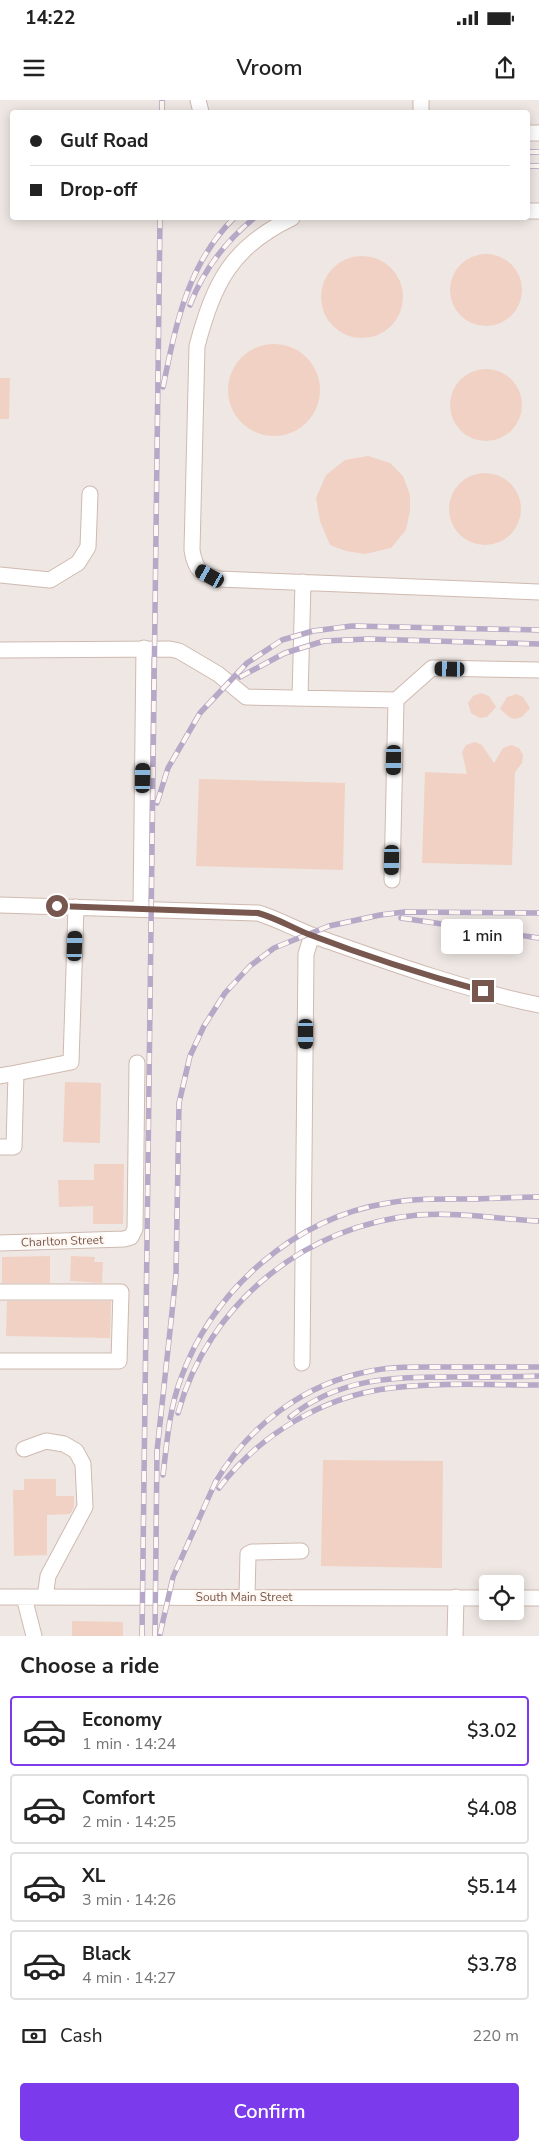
<!DOCTYPE html>
<html lang="en">
<head>
<meta charset="utf-8">
<style>
  body { margin:0; font-family:"Nunito Sans",sans-serif; background:#f6f6f6; color:#222; height:100vh; display:flex; flex-direction:column; font-size:19px; white-space:nowrap }
  * { box-sizing:border-box; margin:0 }
  p { font-size:16px; color:#767676 }
  .icon { flex:none; width:28px; height:28px; fill:none; stroke:currentColor; stroke-width:2; stroke-linecap:round; stroke-linejoin:round }
  .map { position:relative; height:1536px; overflow:hidden }
  .side { display:flex; flex-direction:column; background:#fff; flex:1 }
  .side>* { flex:none }
  .banner { position:absolute; left:10px; top:10px; width:520px; height:110px; border-radius:5px; box-shadow:0 2px 12px #0003; display:grid; align-content:center; height:110px; padding:0 20px; background:#fff }
  .fabs { position:absolute; left:479px; top:1475px; display:grid; gap:10px }
  .fabs a { display:grid; place-items:center; width:45px; height:45px; border-radius:5px; background:#fff; box-shadow:0 2px 12px #0003; font-size:25px }
  .end { position:absolute; width:22px; height:22px; margin:-11px; border:6px solid #78584e; background:#fff; box-shadow:0 0 0 2px #fff }
  .from { border-radius:50% }
  .bubble { position:absolute; height:35px; border-radius:5px; background:#fff; box-shadow:0 2px 12px #0003; font-size:16px; font-weight:600; line-height:35px; text-align:center }
  .car { position:absolute; width:15px; height:30px; margin:-15px -8px; border-radius:6px; box-shadow:0 0 4px 1px #0007; background:linear-gradient(#222 24%,#8ab4d8 0 40%,#222 0 76%,#8ab4d8 0 86%,#222 0) }
  .banner b { display:flex; align-items:center; gap:18px; height:48px; font-size:19px }
  .banner b+b { border-top:1px solid #e0e0e0 }
  .banner i { width:12px; height:12px; background:#222 }
  ul { padding:0; list-style:none }
  li { display:flex; align-items:center; gap:15px; height:70px; margin:0 10px 8px; padding:0 10px; border:2px solid #e0e0e0; border-radius:5px }
  li div { flex:1 }
  li b { display:block; font-size:19px }
  li em { font-style:normal; font-weight:600 }
  li.on { border-color:#7c3aed }
  li>.icon { width:45px; height:45px; stroke-width:1.5 }
  h2 { padding:0 20px; font-size:22px; line-height:60px }
  .pay { display:flex; align-items:center; gap:12px; height:55px; padding:0 20px; font-size:19px }
  .pay p { margin-inline-start:auto }
  .primary-button { display:flex; gap:10px; margin-top:auto; padding:10px 20px }
  .primary-button a { flex:1; height:58px; border-radius:5px; background:#7c3aed; color:#fff; font-size:20px; font-weight:600; line-height:58px; text-align:center }
  .status { display:flex; justify-content:space-between; align-items:center; height:35px; padding:0 25px; background:#fff; direction:ltr }
  .status svg { height:14px; fill:currentColor }
  header { display:flex; justify-content:space-between; align-items:center; height:65px; padding:0 20px; background:#fff; font-size:22px; font-weight:600 }
  .map>svg:first-child { display:block }
  .industrial { fill:#eee7e3; fill-rule:evenodd }
  .building { fill:#f1d1c3 }
  .lines { fill:none; stroke-linecap:round; stroke-linejoin:round }
  .minor-casing { stroke:#cfbab0; stroke-width:17 }
  .minor { stroke:#fff; stroke-width:15 }
  .rail-casing { stroke:#b6a8c7; stroke-width:5.5 }
  .rail { stroke:#fff8f2; stroke-width:4; stroke-dasharray:11; stroke-linecap:butt }
  .route { stroke:#78584e; stroke-width:6 }
  .labels { text-anchor:middle; dominant-baseline:central; stroke-width:4.5; stroke-linejoin:round; paint-order:stroke }
  .street-label { font-size:12px; fill:#78584e; stroke:#fff8f2 }
</style>
</head>
<body>
<div class="status"><b>14:22</b><svg viewBox="0 0 49 12"><path d="M0 12V9h3v3zM5 12V6h3v6zM10 12V3h3v9zM15 12V0h3v12zM26 1h20v11H26zM47 4h2v5h-2z"/></svg></div>
<header><svg class="icon" aria-label="menu" viewBox="0 0 24 24"><path d="M4 6h16M4 12h16M4 18h16"/></svg>Vroom<svg class="icon" aria-label="share" viewBox="0 0 24 24"><path d="M12 15V3M7 8l5-5 5 5M5 13v7h14v-7"/></svg></header>
<div class="map">
<svg width="539" height="1536" viewBox="0 0 539 1536">
  <rect width="100%" height="100%" fill="#fcf4eb"/>
  <path class="industrial" d="M0,0H539V1536H0ZM12,12H528V118H12ZM488,1484H515V1511H488Z"/>
  <path class="building" d="M450 190a36 36 0 1 1 72 0a36 36 0 1 1-72 0Z
    M321 197a41 41 0 1 1 82 0a41 41 0 1 1-82 0Z
    M228 290a46 46 0 1 1 92 0a46 46 0 1 1-92 0Z
    M450 305a36 36 0 1 1 72 0a36 36 0 1 1-72 0Z
    M0,278H10L9,319H0Z
    M368,356L390,363L403,376L410,395V411L406,430L391,448L365,454L346,451L330,445L320,421L316,398L326,375L345,360Z
    M449 409a36 36 0 1 1 72 0a36 36 0 1 1-72 0Z
    M481,593L489,596L496,607L487,617L480,618L471,613L468,603L473,596Z
    M516,594L523,597L530,608L522,617L514,619L509,617L500,609L507,597Z
    M475,642L482,645L494,663L503,648L511,645L519,648L523,655L522,663L515,672L512,765L422,763L425,672L467,674L462,652L466,645Z
    M199,679L345,683L343,770L196,766Z
    M65,982L101,983L100,1043L63,1042Z
    M94,1064H124L123,1124H93V1106L59,1107L58,1080H94Z
    M50,1156V1183H2V1157Z
    M71,1156L95,1157L94,1162H103L102,1183L70,1181Z
    M7,1201H111L110,1238L6,1236Z
    M323,1360L443,1361L442,1468L321,1466Z
    M24,1379H56V1396H74V1407L70,1414L47,1415V1455L14,1456L13,1390H24Z
    M72,1521L123,1522V1536H72Z"/>
  <g class="lines">
    <defs>
      <path id="minor" d="M198,0L201,12
        M421,0V12
        M528,33H539
        M528,111H539
        M292,118C231,147 214,183 197,246L192,450C195,469 200,474 219,479L539,492
        M0,475L50,480L78,463L88,447L90,394
        M0,550L170,549L179,551L218,574L246,597L396,600L432,568L539,570
        M300,598L303,482
        M392,780L396,600
        M0,805L258,813C278,819 295,829 314,836C388,862 462,889 539,905
        M141,808L144,548
        M0,976L16,973
        M0,1047H14L16,973L71,962L76,807
        M0,1143L124,1139L131,1137L135,1129L137,963
        M0,1192H121L119,1261H0
        M302,1263L306,854L312,835
        M24,1349L46,1341L64,1344L76,1351L83,1364L85,1407L48,1476L45,1497
        M0,1497L488,1498
        M24,1497L34,1536
        M247,1497L248,1454L252,1452L301,1451
        M515,1498H539
        M455,1536L456,1497"/>
    </defs>
    <use href="#minor" class="minor-casing"/>
    <use href="#minor" class="minor"/>
    <defs>
      <path id="rail" d="M162,12V0
        M528,52H539
        M528,66H539
        M190,205C203,171 226,141 254,118
        M163,287C176,224 187,165 234,118
        M240,577L285,553L324,541L368,539L539,544
        M157,703L168,668L200,613L247,563L282,540L313,531L352,526L539,530
        M401,818L539,838
        M178,1313C208,1204 305,1125 418,1115C458,1112 499,1119 539,1121
        M290,1317C339,1278 392,1277 451,1277C480,1277 510,1277 539,1276
        M163,1375C167,1342 169,1310 181,1278C213,1190 294,1118 388,1103C418,1098 448,1099 478,1099C499,1098 519,1097 539,1097
        M219,1388C260,1334 324,1296 391,1288C440,1282 490,1285 539,1285
        M160,1534L173,1477L215,1383C248,1326 305,1283 371,1271C396,1266 422,1267 447,1267C478,1267 508,1267 539,1267
        M142,1536L160,118
        M155,1536L157,1351L176,1175L179,1003L190,956L204,926L225,893L250,866L274,848L329,826L380,815L404,812L539,813"/>
    </defs>
    <use href="#rail" class="rail-casing"/>
    <use href="#rail" class="rail"/>
  </g>
  <g class="lines">
    <path class="route" d="M57,806L258,813C276,818 291,827 308,834C365,856 424,875 483,891"/>
  </g>
  <g class="labels">
    <g class="street-label">
      <text transform="translate(62 1141) rotate(-2)">Charlton Street</text>
      <text x="244" y="1497">South Main Street</text>
    </g>
  </g>
</svg>
<div class="fabs">
<a><svg class="icon" aria-label="locate" viewBox="0 0 24 24"><circle cx="12" cy="12" r="6"/><path d="M12 2v4M12 18v4M2 12h4M18 12h4"/></svg></a>
</div>
<i class="end from" style="left:57px;top:806px"></i>
<i class="end" style="left:483px;top:891px"></i>
<div class="bubble" style="left:441px;top:819px;width:82px">1 min</div>
<i class="car" style="left:210px;top:476px;rotate:299deg"></i>
<i class="car" style="left:450px;top:569px;rotate:271deg"></i>
<i class="car" style="left:394px;top:660px;rotate:181deg"></i>
<i class="car" style="left:143px;top:678px;rotate:1deg"></i>
<i class="car" style="left:392px;top:760px;rotate:181deg"></i>
<i class="car" style="left:75px;top:846px;rotate:2deg"></i>
<i class="car" style="left:306px;top:934px;rotate:180deg"></i>
<div class="banner">
<b><i class="from"></i>Gulf Road</b>
<b><i></i>Drop-off</b>
</div>
</div>
<section class="side">
<h2>Choose a ride</h2>
<ul>
<li class="on"><svg class="icon" aria-label="car" viewBox="0 0 24 24"><path d="M5 17H2v-5l4-1 3-4h7l3 4 3 1v5h-3M9 17h6M6 11h13"/><circle cx="7" cy="17" r="2"/><circle cx="17" cy="17" r="2"/></svg><div><b>Economy</b><p>1 min · 14:24</p></div><em>$3.02</em></li>
<li><svg class="icon" aria-label="car" viewBox="0 0 24 24"><path d="M5 17H2v-5l4-1 3-4h7l3 4 3 1v5h-3M9 17h6M6 11h13"/><circle cx="7" cy="17" r="2"/><circle cx="17" cy="17" r="2"/></svg><div><b>Comfort</b><p>2 min · 14:25</p></div><em>$4.08</em></li>
<li><svg class="icon" aria-label="car" viewBox="0 0 24 24"><path d="M5 17H2v-5l4-1 3-4h7l3 4 3 1v5h-3M9 17h6M6 11h13"/><circle cx="7" cy="17" r="2"/><circle cx="17" cy="17" r="2"/></svg><div><b>XL</b><p>3 min · 14:26</p></div><em>$5.14</em></li>
<li><svg class="icon" aria-label="car" viewBox="0 0 24 24"><path d="M5 17H2v-5l4-1 3-4h7l3 4 3 1v5h-3M9 17h6M6 11h13"/><circle cx="7" cy="17" r="2"/><circle cx="17" cy="17" r="2"/></svg><div><b>Black</b><p>4 min · 14:27</p></div><em>$3.78</em></li>
</ul>
<div class="pay"><svg class="icon" aria-label="cash" viewBox="0 0 24 24"><path d="M3 7h18v10H3z"/><circle cx="12" cy="12" r="2"/></svg>Cash<p>220 m</p></div>
<div class="primary-button"><a>Confirm</a></div>
</section>
</body>
</html>
